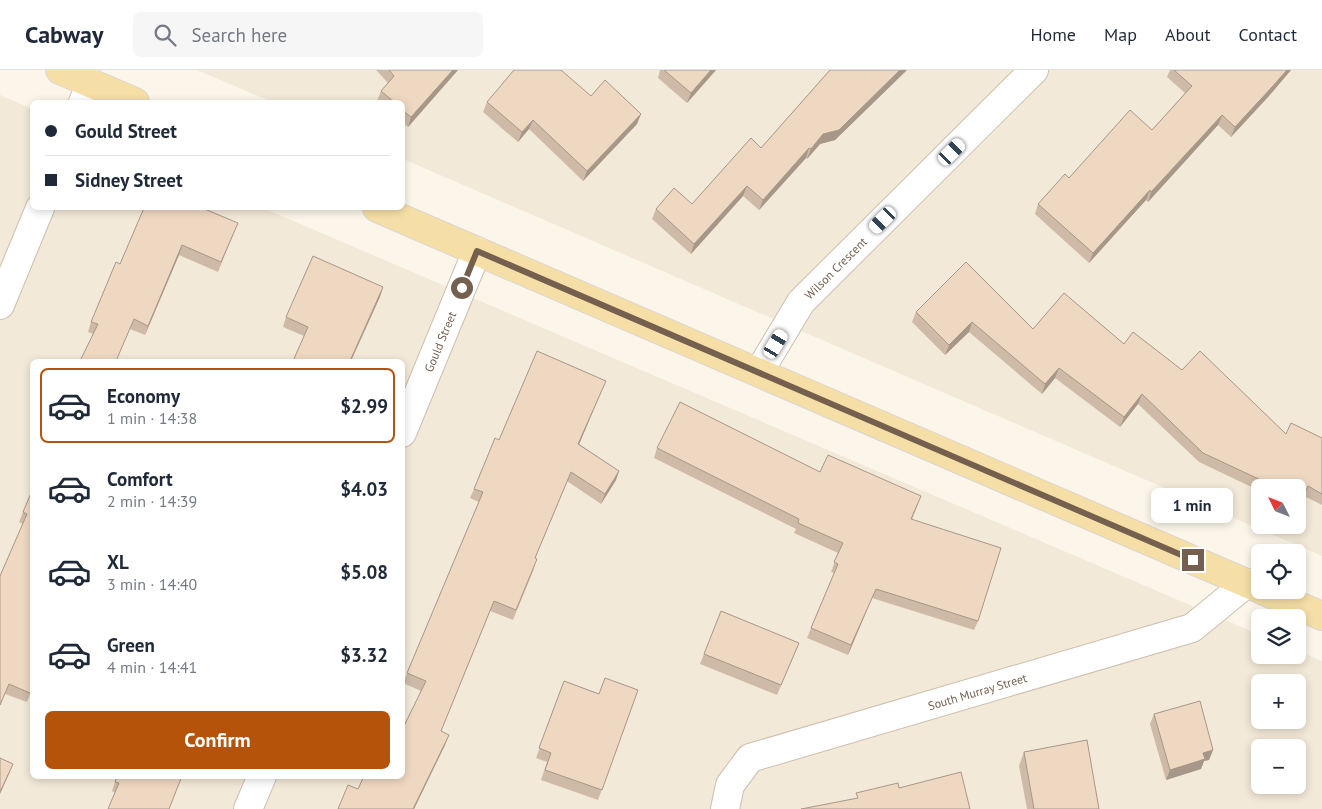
<!DOCTYPE html>
<html lang="en">
<head>
<meta charset="utf-8">
<style>
  body { margin:0; font-family:"PT Sans",sans-serif; background:#f6f6f7; color:#1f2937; height:100vh; display:flex; flex-direction:column; font-size:19px; white-space:nowrap }
  * { box-sizing:border-box; margin:0 }
  p { font-size:16px; color:#747a83 }
  .icon { flex:none; width:28px; height:28px; fill:none; stroke:currentColor; stroke-width:2; stroke-linecap:round; stroke-linejoin:round }
  .map { position:relative; flex:1; overflow:hidden }
  .details { position:absolute; left:30px; top:289px; width:375px; height:420px; display:flex; flex-direction:column; background:#fff; border-radius:8px; box-shadow:0 2px 8px #0003 }
  .details>* { flex:none }
  .banner { position:absolute; left:30px; top:30px; width:375px; height:110px; border-radius:8px; box-shadow:0 2px 8px #0003; display:grid; align-content:center; height:110px; padding:0 15px; background:#fff }
  .needle { width:32px; rotate:312deg }
  .fabs { position:absolute; left:1251px; top:409px; display:grid; gap:10px }
  .fabs a { display:grid; place-items:center; width:55px; height:55px; border-radius:8px; background:#fff; box-shadow:0 2px 8px #0003; font-size:25px }
  .end { position:absolute; width:22px; height:22px; margin:-11px; border:6px solid #755f4e; background:#fff; box-shadow:0 0 0 2px #fff }
  .from { border-radius:50% }
  .bubble { position:absolute; height:35px; border-radius:8px; background:#fff; box-shadow:0 2px 8px #0003; font-size:16px; font-weight:800; line-height:35px; text-align:center }
  .car { position:absolute; width:15px; height:30px; margin:-15px -8px; border-radius:6px; box-shadow:0 0 4px 1px #0007; background:linear-gradient(#fff 24%,#345 0 40%,#fff 0 76%,#345 0 86%,#fff 0) }
  .banner b { display:flex; align-items:center; gap:18px; height:48px; font-size:19px }
  .banner b+b { border-top:1px solid #e0e1e3 }
  .banner i { width:12px; height:12px; background:#1f2937 }
  ul { padding:9px 0 0; list-style:none }
  li { display:flex; align-items:center; gap:15px; height:75px; margin:0 10px 8px; padding:0 5px; border:2px solid transparent; border-radius:8px }
  li div { flex:1 }
  li b { display:block; font-size:19px }
  li em { font-style:normal; font-weight:800 }
  li.selected { border-color:#b45309 }
  li>.icon { width:45px; height:45px; stroke-width:1.5 }
  .action { display:flex; gap:10px; margin-top:auto; padding:10px 15px }
  .action a { flex:1; height:58px; border-radius:8px; background:#b45309; color:#fff; font-size:20px; font-weight:800; line-height:58px; text-align:center }
  header { display:flex; align-items:center; gap:30px; box-sizing:border-box; height:70px; padding:0 25px; background:#fff; border-bottom:1px solid #e0e1e3 }
  header strong { font-size:24px }
  nav { display:flex; gap:28px; margin-inline-start:auto; font-size:18px }
  .search { width:350px; height:45px; background:#f6f6f7; display:flex; align-items:center; gap:12px; box-sizing:border-box; padding:0 18px; border-radius:8px; color:#747a83; font-size:19px }
  .map>svg:first-child { display:block }
  .residential { fill:#f3e9d8; fill-rule:evenodd }
  .lines { fill:none; stroke-linecap:round; stroke-linejoin:round }
  .minor-casing { stroke:#cdbfaf; stroke-width:30 }
  .major-casing { stroke:#dbd5d1; stroke-width:30 }
  .minor { stroke:#fff; stroke-width:28 }
  .major { stroke:#f6dfa6; stroke-width:28 }
  .wall { fill:#cebaa7 }
  .shaded-wall { fill:#a79788 }
  .building { fill:#efd8c2; stroke:#a79788 }
  .route { stroke:#755f4e; stroke-width:6 }
  .labels { text-anchor:middle; dominant-baseline:central; stroke-width:4.5; stroke-linejoin:round; paint-order:stroke }
  .street-label { font-size:12px; fill:#755f4e; stroke:#fefaef }
</style>
</head>
<body>
<header>
<strong>Cabway</strong>
<div class="search"><svg class="icon" aria-label="search" viewBox="0 0 24 24"><circle cx="10" cy="10" r="6"/><path d="M15 15l6 6"/></svg>Search here</div>
<nav><a>Home</a><a>Map</a><a>About</a><a>Contact</a></nav>
</header>
<div class="map">
<svg width="1322" height="739" viewBox="0 0 1322 739">
  <rect width="100%" height="100%" fill="#fbf6e9"/>
  <path class="residential" d="M197,0H1322V486L403,89L402,32H272ZM1260,418H1298V455H1260Z
    M0,25L32,39V138H263L1260,565V585H1298V581L1322,591V739H0ZM32,291H402V706H32ZM1260,612H1298V650H1260ZM1260,678H1298V715H1260Z"/>
  <g class="lines">
    <defs>
      <g id="minor">
        <path d="M83,32L91,13"/>
        <path d="M0,235L40,138"/>
        <path id="s1" d="M759,302L801,232L1034,0"/>
        <path id="s2" d="M402,363L477,181"/>
        <path d="M248,739L262,706"/>
        <path id="s3" d="M725,739L730,715L750,688L1192,558L1247,513"/>
      </g>
      <path id="major" d="M60,0L135,32
        M377,138L1260,519
        M1262,520L1322,546"/>
    </defs>
    <use href="#minor" class="minor-casing"/>
    <use href="#major" class="major-casing"/>
    <use href="#minor" class="minor"/>
    <use href="#major" class="major"/>
  </g>
  <path class="wall" d="M376,0H458L408,57L402,53V32H379L377,31L381,21L388,13Z
    M660,0H716L687,33L658,8Z
    M830,0H907L835,70L820,74L807,89L806,88L759,140L743,126L691,184L652,149L656,139L692,134L761,78Z
    M1170,0H1291L1268,27L1231,67L1218,55L1148,132L1146,130L1089,193L1035,144L1038,134L1069,108L1152,60L1185,23L1167,7Z
    M591,26L637,54L583,111L529,59L518,72L483,42L487,32Z
    M238,153L218,202L179,185L145,265L130,259L93,264L88,262L91,252L120,194Z
    M380,227L304,266L283,257L286,247Z
    M916,242L1033,259L1124,274L1182,300L1286,364L1322,368V435L1304,426L1299,439L1298,438V418H1260V421L1199,392L1138,334L1120,357L1055,308L1042,324L969,262L945,285L912,252Z
    M602,320L579,374L619,401L616,410L601,434L567,411L535,488L534,499L513,550L490,541L441,661L445,675L414,739H338L358,719L402,706L421,621L403,613L479,432L470,428L474,419L499,370Z
    M657,378L820,402L921,426L912,450L978,551L974,560L872,528L848,585L807,568L834,503L831,502L838,483L794,463L796,459L654,388Z
    M32,421V619L27,632L5,624L23,454L19,452L23,442Z
    M795,583L777,625L700,594L704,584Z
    M564,611L599,624L638,620L598,730L541,710L547,692L536,688Z
    M1154,644L1213,680L1209,690L1204,691L1201,699L1166,710L1150,654Z
    M1024,682L1099,739H1027L1019,696Z
    M117,706H182L115,723L112,721Z"/>
  <path class="shaded-wall" d="M453,0H458L408,57L411,47Z
    M711,0H716L687,33L691,23Z
    M900,0H907L835,70L820,74L807,89L811,79L823,64Z
    M1287,0H1291L1268,27L1231,67L1235,57Z
    M641,44L637,54L583,111L587,101Z
    M1222,45L1218,55L1148,132L1151,122Z
    M533,50L529,59L518,72L522,62Z
    M809,78L806,88L759,140L763,130Z
    M747,116L743,126L691,184L694,174Z
    M1150,120L1146,130L1089,193L1093,183Z
    M182,175L179,185L145,265L148,256Z
    M383,217L380,227L351,291H350Z
    M972,252L969,262L945,285L949,275Z
    M1059,298L1055,308L1042,324L1045,314Z
    M606,311L602,320L575,384L578,374Z
    M1142,324L1138,334L1120,357L1124,347Z
    M619,401L616,410L601,434L605,424Z
    M571,402L567,411L531,497L535,488Z
    M1308,416L1304,426L1299,439L1302,429Z
    M876,519L872,528L848,585L851,575Z
    M449,665L445,675L414,739H413Z
    M1213,680L1209,690L1204,691L1201,699L1166,710L1170,700L1203,683Z
    M13,694L9,704L0,724V722Z"/>
  <path class="building" d="M389,0H453L411,47L402,40V32H394L381,21L394,6Z
    M514,0H561L591,26L605,10L641,44L587,101L533,50L522,62L487,32Z
    M664,0H711L691,23Z
    M830,0H900L839,60L823,64L811,79L809,78L763,130L747,116L694,174L656,139L674,118L692,134L751,68L761,78Z
    M1174,0H1287L1272,17L1235,57L1222,45L1151,122L1150,120L1093,183L1038,134L1065,104L1069,108L1130,40L1152,60L1192,16Z
    M144,138H202L238,153L221,192L182,175L148,256L134,249L116,291H80L98,254L91,252L116,192L120,194Z
    M313,186L383,217L350,291H293L308,257L286,247Z
    M966,192L1033,259L1064,223L1124,274L1133,262L1182,300L1200,281L1286,364L1291,353L1322,368V424L1308,416L1302,429L1298,427V418H1278L1203,383L1142,324L1124,347L1059,298L1045,314L972,252L949,275L916,242Z
    M537,281L606,311L578,374L619,401L605,424L571,402L535,488L537,489L516,540L494,531L441,661L449,665L413,739H338L348,715L358,719L364,706H402V660L426,611L407,603L483,422L474,419L495,368L499,370Z
    M680,332L820,402L828,385L921,426L911,449L1001,478L978,551L876,519L851,575L811,558L838,494L834,492L843,473L798,453L799,449L657,378Z
    M32,421V617L30,623L9,614L0,635V506L27,444L23,442Z
    M721,541L799,573L781,615L704,584Z
    M605,608L638,620L602,720L545,700L551,683L539,678L564,611L599,624Z
    M1200,631L1213,680L1203,683L1205,689L1170,700L1154,644Z
    M1087,670L1099,739H1034L1024,682Z
    M0,688L13,694L0,722Z
    M961,702L970,739H801L858,728L856,723L898,713L899,718Z
    M117,706H182L169,739H108L119,713L115,712Z"/>
  <g class="lines">
    <path class="route" d="M462,218L477,181L1193,490"/>
  </g>
  <g class="labels">
    <g class="street-label">
      <text stroke="none"><textPath href="#s1" startOffset="130">Wilson Crescent</textPath></text>
      <text stroke="none"><textPath href="#s2" startOffset="99">Gould Street</textPath></text>
      <text stroke="none"><textPath href="#s3" startOffset="295">South Murray Street</textPath></text>
    </g>
  </g>
</svg>
<div class="fabs">
<a><svg class="needle" viewBox="-14 -14 28 28"><path d="M0-13l5 13h-10z" fill="#e53935"/><path d="M0 13l5-13h-10z" fill="#747a83"/></svg></a>
<a><svg class="icon" aria-label="locate" viewBox="0 0 24 24"><circle cx="12" cy="12" r="6"/><path d="M12 2v4M12 18v4M2 12h4M18 12h4"/></svg></a>
<a><svg class="icon" aria-label="layers" viewBox="0 0 24 24"><path d="M12 4l9 5-9 5-9-5zM3 14l9 5 9-5"/></svg></a>
<a>+</a>
<a>−</a>
</div>
<i class="end from" style="left:462px;top:218px"></i>
<i class="end" style="left:1193px;top:490px"></i>
<div class="bubble" style="left:1151px;top:418px;width:82px">1 min</div>
<i class="car" style="left:952px;top:82px;rotate:45deg"></i>
<i class="car" style="left:883px;top:150px;rotate:225deg"></i>
<i class="car" style="left:776px;top:274px;rotate:31deg"></i>
<div class="banner">
<b><i class="from"></i>Gould Street</b>
<b><i></i>Sidney Street</b>
</div>
<section class="details">
<ul>
<li class="selected"><svg class="icon" aria-label="car" viewBox="0 0 24 24"><path d="M5 17H2v-5l4-1 3-4h7l3 4 3 1v5h-3M9 17h6M6 11h13"/><circle cx="7" cy="17" r="2"/><circle cx="17" cy="17" r="2"/></svg><div><b>Economy</b><p>1 min · 14:38</p></div><em>$2.99</em></li>
<li><svg class="icon" aria-label="car" viewBox="0 0 24 24"><path d="M5 17H2v-5l4-1 3-4h7l3 4 3 1v5h-3M9 17h6M6 11h13"/><circle cx="7" cy="17" r="2"/><circle cx="17" cy="17" r="2"/></svg><div><b>Comfort</b><p>2 min · 14:39</p></div><em>$4.03</em></li>
<li><svg class="icon" aria-label="car" viewBox="0 0 24 24"><path d="M5 17H2v-5l4-1 3-4h7l3 4 3 1v5h-3M9 17h6M6 11h13"/><circle cx="7" cy="17" r="2"/><circle cx="17" cy="17" r="2"/></svg><div><b>XL</b><p>3 min · 14:40</p></div><em>$5.08</em></li>
<li><svg class="icon" aria-label="car" viewBox="0 0 24 24"><path d="M5 17H2v-5l4-1 3-4h7l3 4 3 1v5h-3M9 17h6M6 11h13"/><circle cx="7" cy="17" r="2"/><circle cx="17" cy="17" r="2"/></svg><div><b>Green</b><p>4 min · 14:41</p></div><em>$3.32</em></li>
</ul>
<div class="action"><a>Confirm</a></div>
</section>
</div>
</body>
</html>
